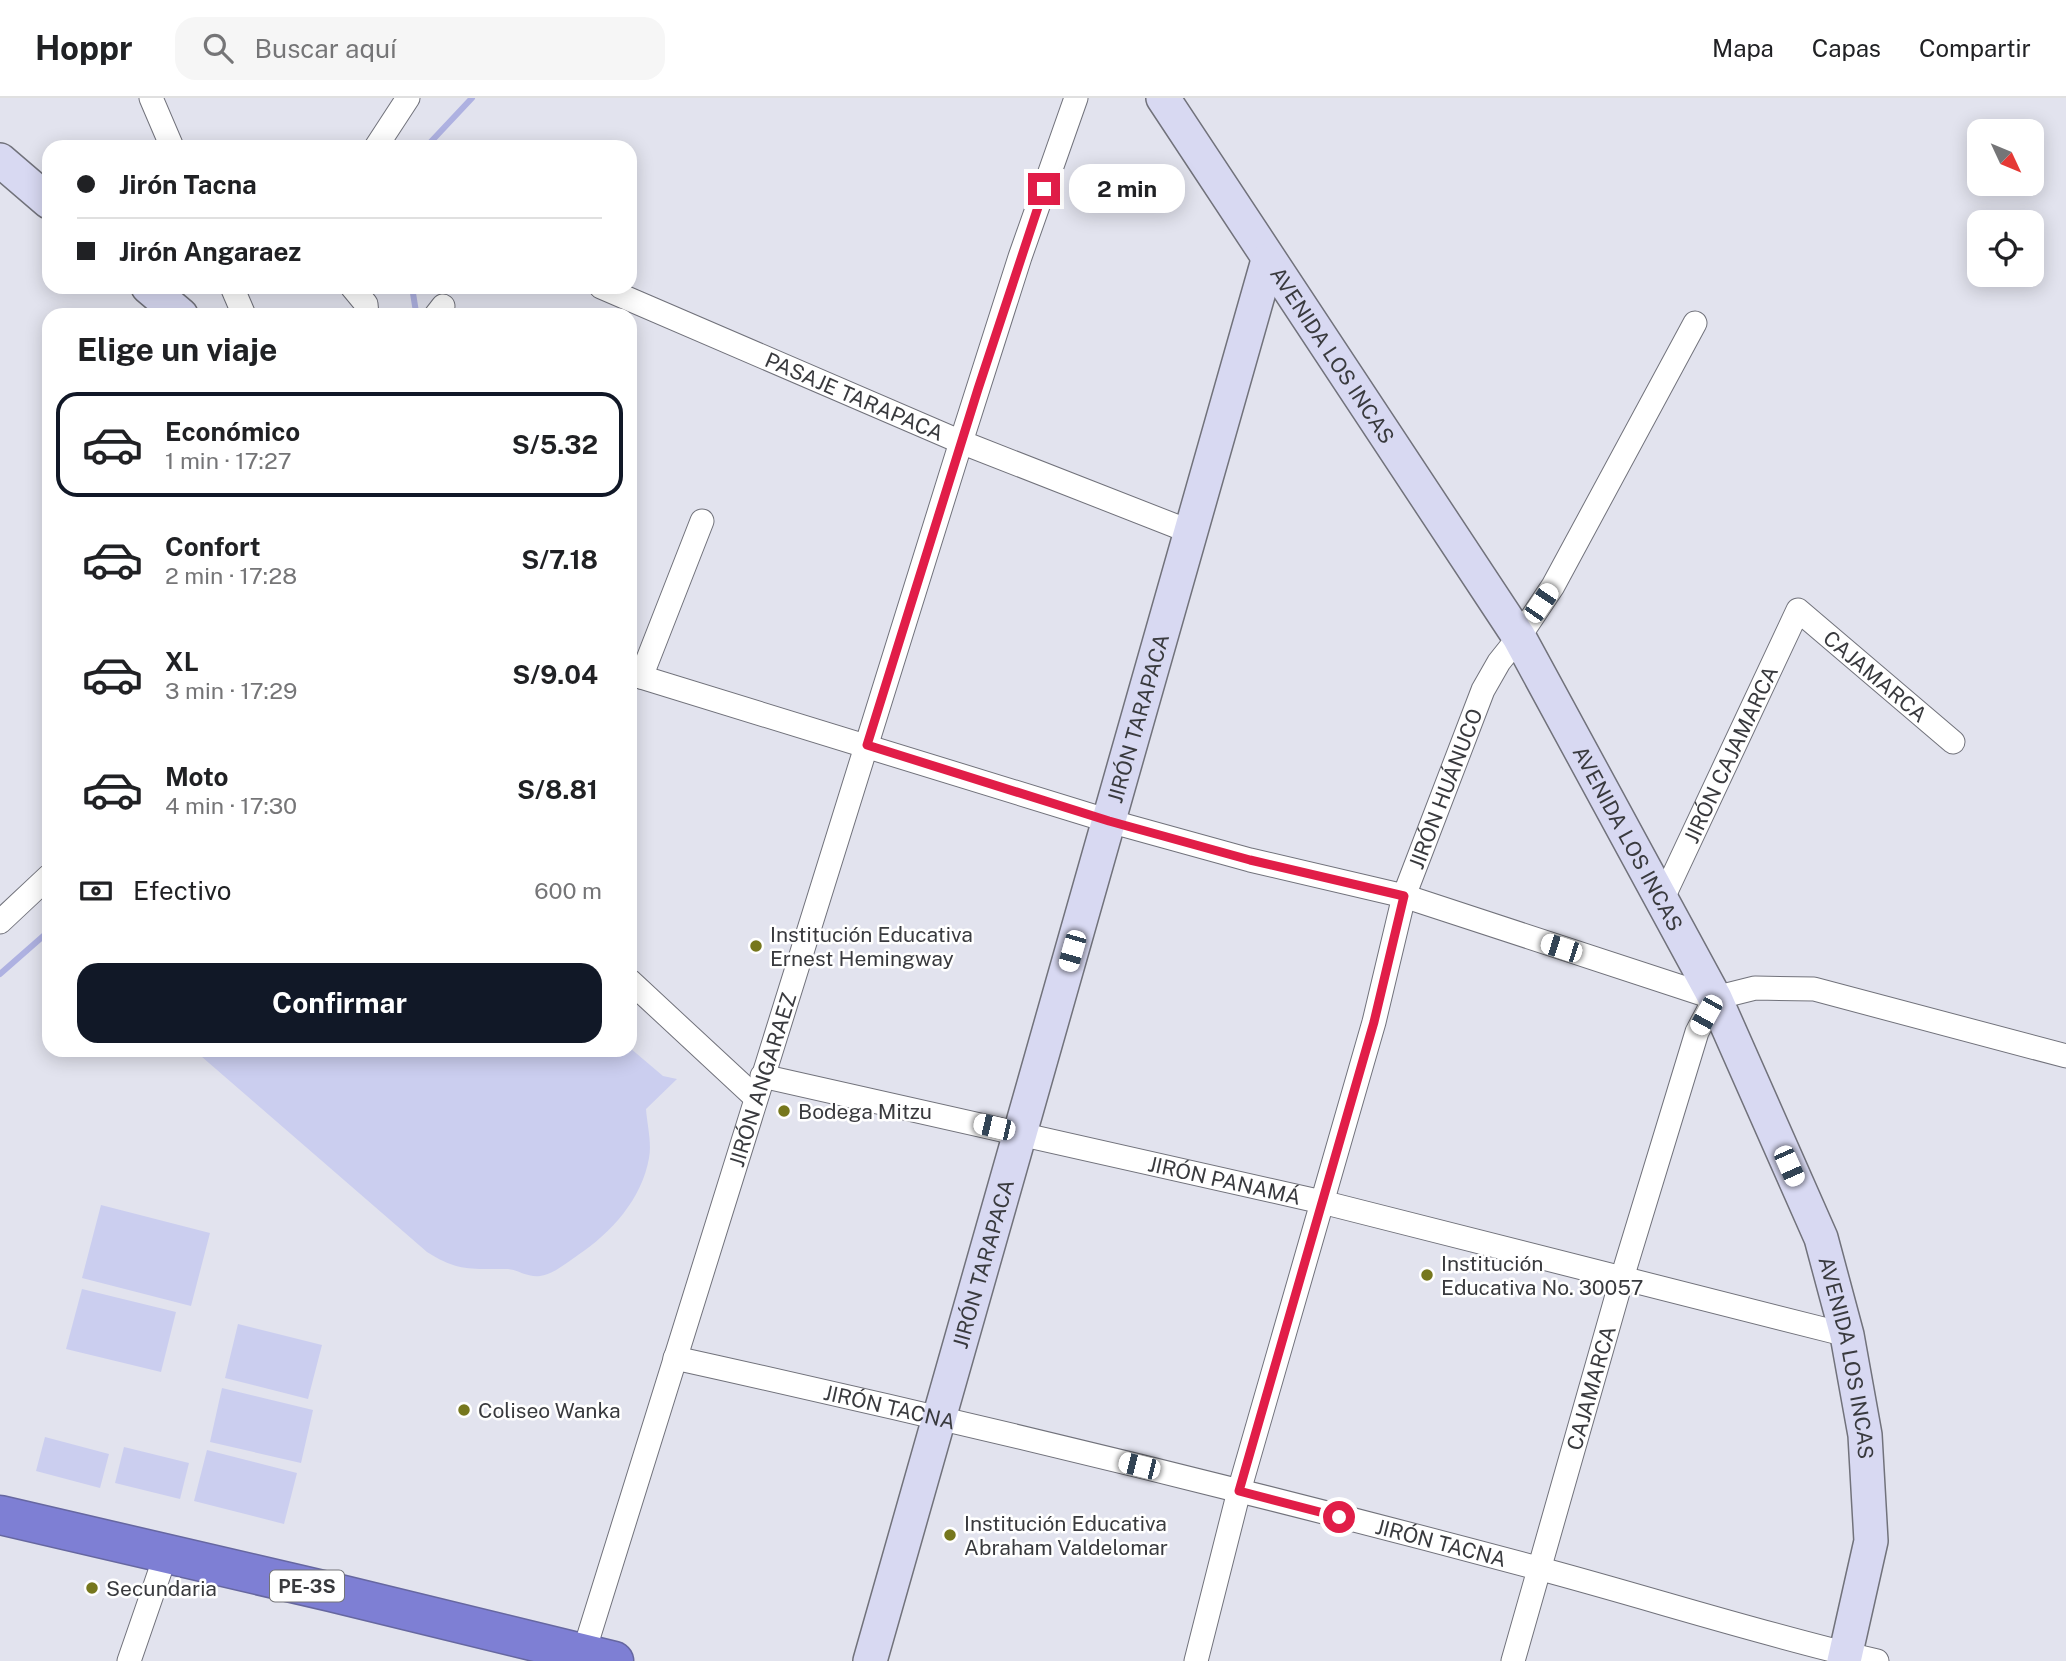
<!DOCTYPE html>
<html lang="es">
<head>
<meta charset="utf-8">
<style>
  body { margin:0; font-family:"Public Sans",sans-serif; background:#f6f6f6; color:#202124; height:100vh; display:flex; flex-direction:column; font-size:26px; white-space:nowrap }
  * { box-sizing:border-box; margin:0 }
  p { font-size:23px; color:#757577 }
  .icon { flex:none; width:38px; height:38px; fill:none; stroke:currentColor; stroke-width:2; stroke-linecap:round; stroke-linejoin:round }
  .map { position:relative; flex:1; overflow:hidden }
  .details { position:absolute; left:42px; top:210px; width:595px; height:749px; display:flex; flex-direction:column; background:#fff; border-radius:21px; box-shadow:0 4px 18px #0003 }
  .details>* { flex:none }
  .banner { position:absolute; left:42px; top:42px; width:595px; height:154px; border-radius:21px; box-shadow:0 4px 18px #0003; display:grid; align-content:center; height:154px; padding:0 35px; background:#fff }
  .needle { width:46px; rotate:134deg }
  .controls { position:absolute; left:1967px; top:21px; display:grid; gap:14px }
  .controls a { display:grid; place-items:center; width:77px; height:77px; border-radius:14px; background:#fff; box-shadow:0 4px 18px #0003; font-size:35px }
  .end { position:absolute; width:32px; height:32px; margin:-16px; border:9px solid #e11d48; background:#fff; box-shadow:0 0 0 4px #fff }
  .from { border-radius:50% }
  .bubble { position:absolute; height:49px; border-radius:21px; background:#fff; box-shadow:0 4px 18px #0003; font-size:23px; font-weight:700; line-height:49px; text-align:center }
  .car { position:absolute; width:21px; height:42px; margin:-21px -10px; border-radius:9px; box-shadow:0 0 5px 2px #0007; background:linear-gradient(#fff 24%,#345 0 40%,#fff 0 76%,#345 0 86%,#fff 0) }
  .banner b { display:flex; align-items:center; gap:24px; height:66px; font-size:26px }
  .banner b+b { border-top:2px solid #e0e0e0 }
  .banner i { width:18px; height:18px; background:#202124 }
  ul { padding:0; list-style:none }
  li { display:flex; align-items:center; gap:21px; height:105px; margin:0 14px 10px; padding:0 21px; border:4px solid transparent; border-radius:21px }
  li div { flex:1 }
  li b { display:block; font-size:26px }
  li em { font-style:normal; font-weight:700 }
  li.current { border-color:#111827 }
  li>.icon { width:63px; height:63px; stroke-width:1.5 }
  h2 { padding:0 35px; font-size:32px; line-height:84px }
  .pay { display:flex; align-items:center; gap:18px; height:77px; padding:0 35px; font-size:26px }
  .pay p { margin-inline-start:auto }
  .button { display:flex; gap:14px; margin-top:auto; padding:14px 35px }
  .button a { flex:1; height:80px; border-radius:21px; background:#111827; color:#fff; font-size:28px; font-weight:700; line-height:80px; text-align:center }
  header { display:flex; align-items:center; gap:42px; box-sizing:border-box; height:98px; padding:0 35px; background:#fff; border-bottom:2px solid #e0e0e0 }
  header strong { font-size:33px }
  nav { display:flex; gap:38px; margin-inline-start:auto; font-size:24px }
  .search { width:490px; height:63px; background:#f6f6f6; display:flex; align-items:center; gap:18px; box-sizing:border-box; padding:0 24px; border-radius:21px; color:#757577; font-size:26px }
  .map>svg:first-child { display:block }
  .green { fill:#cbceef }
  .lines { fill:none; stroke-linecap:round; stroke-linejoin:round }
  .stream { stroke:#aeb1e1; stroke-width:6 }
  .street-casing { stroke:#71727b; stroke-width:25 }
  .secondary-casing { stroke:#71727b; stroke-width:36 }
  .highway-casing { stroke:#6667a0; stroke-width:41 }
  .street { stroke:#fff; stroke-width:23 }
  .secondary { stroke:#d8d9f2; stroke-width:33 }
  .highway { stroke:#7e7fd4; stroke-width:38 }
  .route { stroke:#e11d48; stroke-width:9 }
  .poi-dot { fill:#76771d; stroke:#fff; stroke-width:2.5 }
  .labels { text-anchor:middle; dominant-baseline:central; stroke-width:5; stroke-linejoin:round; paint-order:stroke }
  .shield { fill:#fff; stroke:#747578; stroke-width:2 }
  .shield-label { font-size:19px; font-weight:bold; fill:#393a3e }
  .street-label { font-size:21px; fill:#393a3e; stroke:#fff }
  .poi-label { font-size:21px; fill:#393a3e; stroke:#fff; text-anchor:start }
</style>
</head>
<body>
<header>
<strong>Hoppr</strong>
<div class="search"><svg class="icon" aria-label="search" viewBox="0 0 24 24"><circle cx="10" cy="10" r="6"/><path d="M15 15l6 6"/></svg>Buscar aquí</div>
<nav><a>Mapa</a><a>Capas</a><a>Compartir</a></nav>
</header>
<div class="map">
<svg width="2066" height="1563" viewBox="0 0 2066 1563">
  <rect width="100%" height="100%" fill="#e2e3ee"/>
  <path class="green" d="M630,950L663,978L677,981L646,1011C647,1026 652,1045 649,1060C642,1101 611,1135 578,1157C568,1164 552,1177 540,1178C527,1180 516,1170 504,1171C470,1171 457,1173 427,1154L194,952H630Z
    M101,1107L210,1135L191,1208L82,1180Z
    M82,1191L176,1214L161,1274L66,1251Z
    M238,1226L322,1247L308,1301L225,1280Z
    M222,1290L313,1312L301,1365L210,1344Z
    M45,1339L109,1356L100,1390L36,1373Z
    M124,1349L189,1365L180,1401L115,1385Z
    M207,1352L297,1375L284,1426L194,1403Z"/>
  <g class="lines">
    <path class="stream" d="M426,49L472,0
      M412,189L416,214L414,217
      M0,876L49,833"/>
    <defs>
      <g id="street">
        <path d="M151,0L172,49"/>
        <path d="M376,49L408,0"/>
        <path d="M232,189L244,217"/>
        <path d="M352,189L366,206L367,217"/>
        <path id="s1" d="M601,189L961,344L1191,434"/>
        <path d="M436,217L443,208"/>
        <path d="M630,573L641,579L1109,723L1250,762L1404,798L1715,900L1755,890L1814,891L2066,958"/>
        <path d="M641,579L702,423"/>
        <path id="s2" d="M1662,802L1798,512L1953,644"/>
        <path d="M0,824L49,778"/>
        <path d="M630,883L756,1000"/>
        <path id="s3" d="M762,978L1322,1104L1847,1237"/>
        <path id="s4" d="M675,1260C965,1324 1254,1394 1541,1471C1653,1501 1764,1537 1877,1563"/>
        <path d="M129,1563L166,1456"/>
        <path id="s5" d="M581,1563L961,344L1020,159L1076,0"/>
        <path id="s6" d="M1196,1563L1239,1393L1374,924L1404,798L1483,592L1499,564L1519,539L1553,488L1695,225"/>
        <path id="s7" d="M1513,1563L1622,1180L1697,934L1715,900"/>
      </g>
      <g id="secondary">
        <path id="s8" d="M1163,0L1519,539L1715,900L1821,1140L1847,1237L1865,1337L1871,1443L1844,1563"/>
        <path d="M0,62L49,104"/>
        <path d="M148,189L181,217"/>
        <path id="s9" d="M870,1563L1268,162"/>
      </g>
      <path id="highway" d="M0,1417L331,1494L614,1563"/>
    </defs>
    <use href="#street" class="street-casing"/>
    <use href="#secondary" class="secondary-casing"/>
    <use href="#highway" class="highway-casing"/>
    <use href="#street" class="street"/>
    <use href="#secondary" class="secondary"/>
    <use href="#highway" class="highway"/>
  </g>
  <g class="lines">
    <path class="route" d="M1044,91L978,291L867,647L1109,723L1250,762L1404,798L1374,924L1239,1393L1339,1419"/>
  </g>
  <g class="poi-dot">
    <circle cx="756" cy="848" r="7"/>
    <circle cx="784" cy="1013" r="7"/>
    <circle cx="1427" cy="1177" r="7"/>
    <circle cx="464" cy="1312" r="7"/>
    <circle cx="950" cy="1437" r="7"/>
    <circle cx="92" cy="1490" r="7"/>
  </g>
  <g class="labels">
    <rect class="shield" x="270" y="1472.5" width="74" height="31" rx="5"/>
    <g class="shield-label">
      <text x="307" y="1488">PE-3S</text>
    </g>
    <g class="street-label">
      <text stroke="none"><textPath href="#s8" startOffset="308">AVENIDA LOS INCAS</textPath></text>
      <text stroke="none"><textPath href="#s1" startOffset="276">PASAJE TARAPACA</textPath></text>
      <text stroke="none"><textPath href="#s2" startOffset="422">CAJAMARCA</textPath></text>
      <text stroke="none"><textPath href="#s9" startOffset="980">JIRÓN TARAPACA</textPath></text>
      <text stroke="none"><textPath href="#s2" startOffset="161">JIRÓN CAJAMARCA</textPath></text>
      <text stroke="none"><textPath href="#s6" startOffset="908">JIRÓN HUÁNUCO</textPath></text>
      <text stroke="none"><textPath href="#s8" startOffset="875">AVENIDA LOS INCAS</textPath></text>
      <text stroke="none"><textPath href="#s5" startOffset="609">JIRÓN ANGARAEZ</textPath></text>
      <text stroke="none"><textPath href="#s3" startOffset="474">JIRÓN PANAMÁ</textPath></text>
      <text stroke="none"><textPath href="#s9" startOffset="413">JIRÓN TARAPACA</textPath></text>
      <text stroke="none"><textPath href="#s8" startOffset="1442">AVENIDA LOS INCAS</textPath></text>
      <text stroke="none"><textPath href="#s7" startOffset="284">CAJAMARCA</textPath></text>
      <text stroke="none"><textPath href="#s4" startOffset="220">JIRÓN TACNA</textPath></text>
      <text stroke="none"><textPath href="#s4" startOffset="788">JIRÓN TACNA</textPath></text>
    </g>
    <g class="poi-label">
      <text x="770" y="836">Institución Educativa<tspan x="770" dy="24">Ernest Hemingway</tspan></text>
      <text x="798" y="1013">Bodega Mitzu</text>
      <text x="1441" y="1165">Institución<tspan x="1441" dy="24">Educativa No. 30057</tspan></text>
      <text x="478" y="1312">Coliseo Wanka</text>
      <text x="964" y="1425">Institución Educativa<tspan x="964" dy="24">Abraham Valdelomar</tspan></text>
      <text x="106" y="1490">Secundaria</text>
    </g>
  </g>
</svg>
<div class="controls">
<a><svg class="needle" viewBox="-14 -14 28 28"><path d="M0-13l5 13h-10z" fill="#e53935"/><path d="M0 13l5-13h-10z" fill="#757577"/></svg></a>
<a><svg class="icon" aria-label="locate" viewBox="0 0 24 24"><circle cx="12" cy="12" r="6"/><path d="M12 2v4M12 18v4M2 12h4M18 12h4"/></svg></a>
</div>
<i class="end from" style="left:1339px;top:1419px"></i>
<i class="end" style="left:1044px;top:91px"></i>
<div class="bubble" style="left:1069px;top:66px;width:116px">2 min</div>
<i class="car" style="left:1541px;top:505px;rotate:34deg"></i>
<i class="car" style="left:1561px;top:850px;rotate:288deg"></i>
<i class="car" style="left:1072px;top:853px;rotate:196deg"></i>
<i class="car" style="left:1706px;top:917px;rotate:209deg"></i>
<i class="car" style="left:994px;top:1029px;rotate:283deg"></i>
<i class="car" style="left:1789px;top:1068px;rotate:156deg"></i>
<i class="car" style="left:1139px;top:1368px;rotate:284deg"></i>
<div class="banner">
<b><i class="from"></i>Jirón Tacna</b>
<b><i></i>Jirón Angaraez</b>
</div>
<section class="details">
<h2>Elige un viaje</h2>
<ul>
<li class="current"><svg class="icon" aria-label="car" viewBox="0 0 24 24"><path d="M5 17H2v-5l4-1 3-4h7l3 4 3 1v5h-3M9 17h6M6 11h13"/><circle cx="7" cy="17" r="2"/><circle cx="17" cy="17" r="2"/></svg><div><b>Económico</b><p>1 min · 17:27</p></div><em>S/5.32</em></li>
<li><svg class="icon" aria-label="car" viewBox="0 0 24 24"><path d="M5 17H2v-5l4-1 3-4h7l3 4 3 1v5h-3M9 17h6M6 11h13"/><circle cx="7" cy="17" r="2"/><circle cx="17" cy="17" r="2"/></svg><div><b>Confort</b><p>2 min · 17:28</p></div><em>S/7.18</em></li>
<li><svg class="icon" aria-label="car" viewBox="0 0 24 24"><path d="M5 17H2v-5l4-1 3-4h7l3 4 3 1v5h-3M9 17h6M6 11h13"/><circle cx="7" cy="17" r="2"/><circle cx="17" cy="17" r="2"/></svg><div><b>XL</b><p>3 min · 17:29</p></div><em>S/9.04</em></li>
<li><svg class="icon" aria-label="car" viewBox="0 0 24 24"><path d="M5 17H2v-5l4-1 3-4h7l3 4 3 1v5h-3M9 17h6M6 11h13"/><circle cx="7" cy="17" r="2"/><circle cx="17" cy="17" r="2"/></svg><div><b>Moto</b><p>4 min · 17:30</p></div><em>S/8.81</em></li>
</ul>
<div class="pay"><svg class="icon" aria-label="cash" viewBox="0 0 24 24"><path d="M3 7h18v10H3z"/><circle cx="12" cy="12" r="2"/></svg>Efectivo<p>600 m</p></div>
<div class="button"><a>Confirmar</a></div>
</section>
</div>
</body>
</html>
